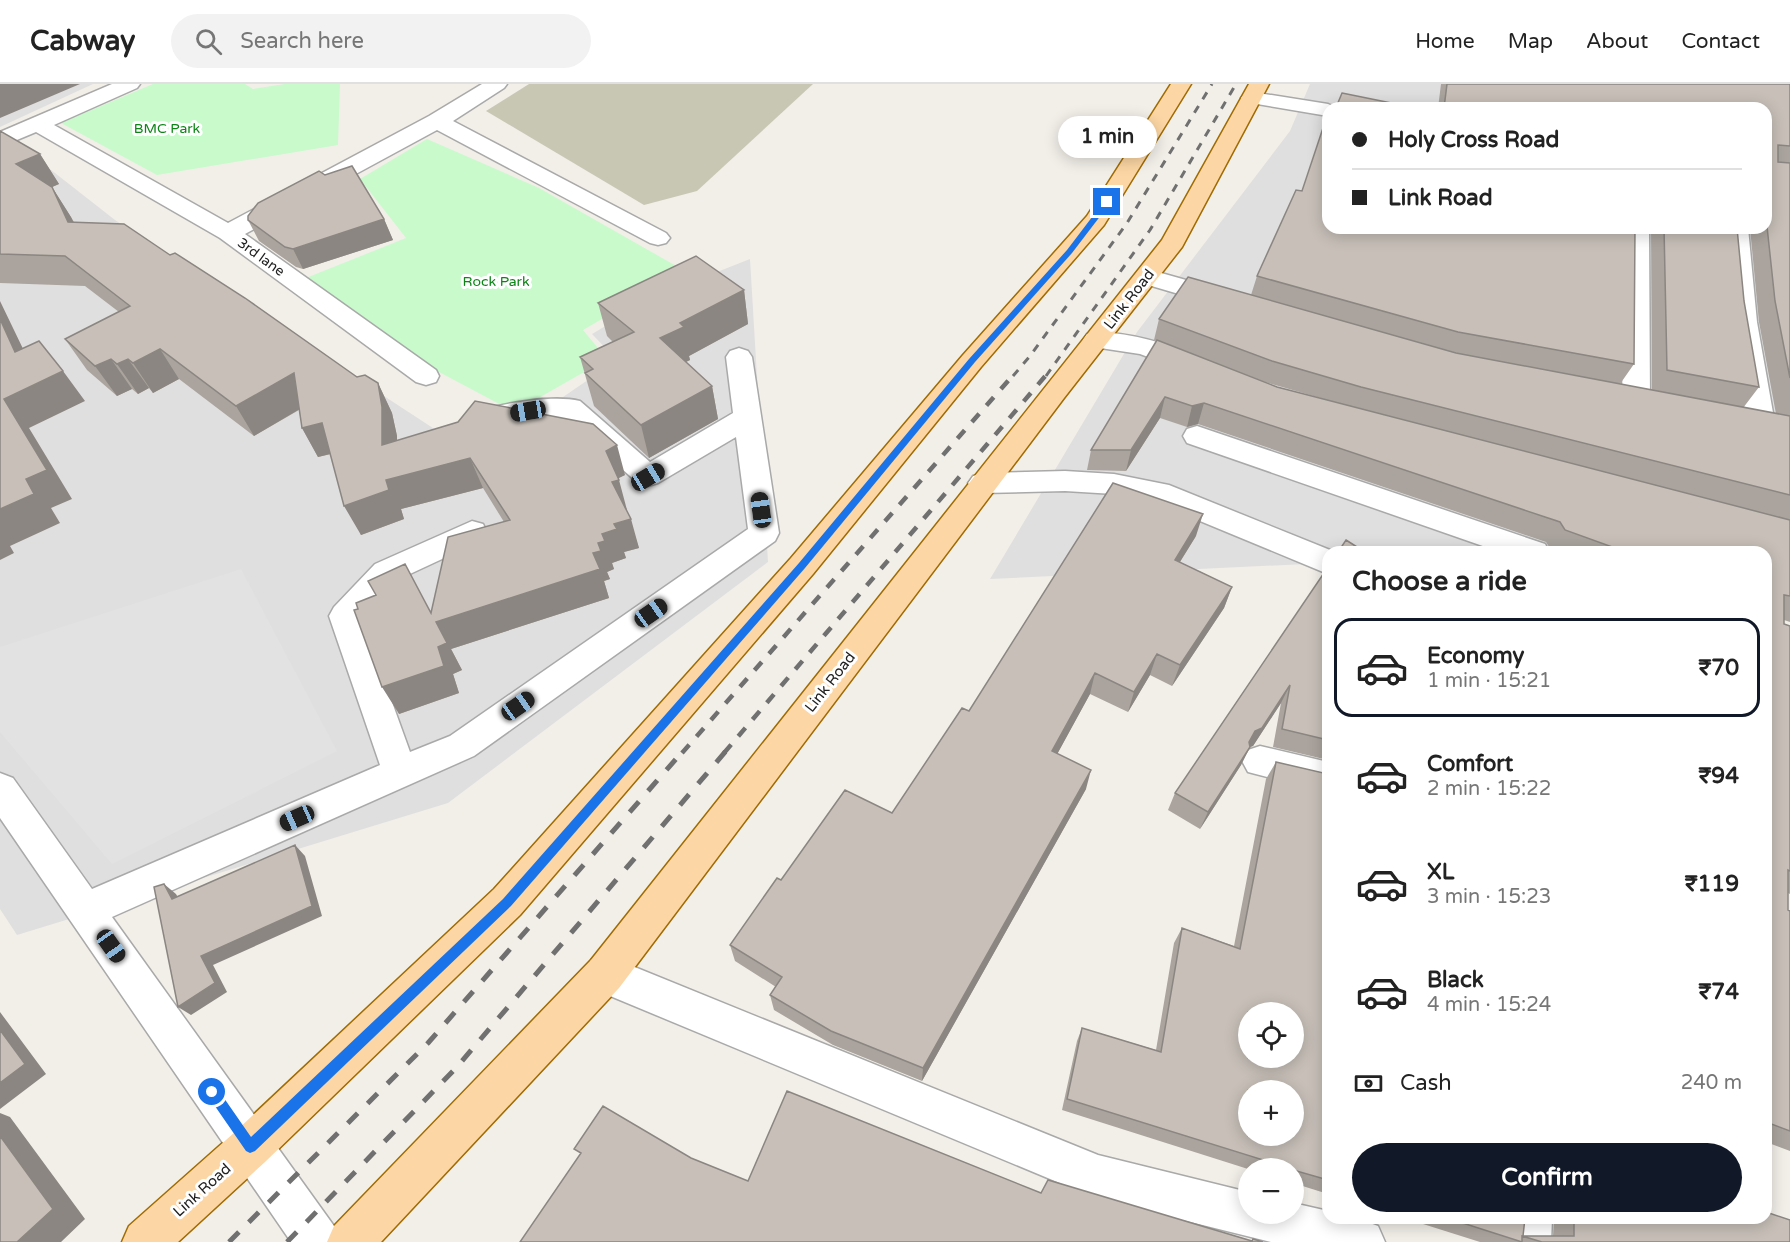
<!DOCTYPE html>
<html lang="en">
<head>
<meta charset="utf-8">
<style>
  body { margin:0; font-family:"Varela Round",sans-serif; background:#f2f2f2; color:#222; height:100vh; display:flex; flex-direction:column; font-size:22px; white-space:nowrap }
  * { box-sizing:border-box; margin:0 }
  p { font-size:20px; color:#767676 }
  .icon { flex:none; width:33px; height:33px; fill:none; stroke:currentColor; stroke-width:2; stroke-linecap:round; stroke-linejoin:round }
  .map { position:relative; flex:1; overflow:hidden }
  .drawer { position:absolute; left:1322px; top:462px; width:450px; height:678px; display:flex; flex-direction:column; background:#fff; border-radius:18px; box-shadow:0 3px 15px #0003 }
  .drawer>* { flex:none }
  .top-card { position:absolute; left:1322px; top:18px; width:450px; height:132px; border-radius:18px; box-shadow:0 3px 15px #0003; display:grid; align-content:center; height:132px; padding:0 30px; background:#fff }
  .tools { position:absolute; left:1238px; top:918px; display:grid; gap:12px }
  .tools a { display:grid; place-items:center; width:66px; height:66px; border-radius:50%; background:#fff; box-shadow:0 3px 15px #0003; font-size:30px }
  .end { position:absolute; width:27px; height:27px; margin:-14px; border:8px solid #1a73e8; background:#fff; box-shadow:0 0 0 3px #fff }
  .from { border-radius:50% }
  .bubble { position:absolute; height:42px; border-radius:21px; background:#fff; box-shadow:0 3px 15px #0003; font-size:20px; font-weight:700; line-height:42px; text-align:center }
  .car { position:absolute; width:18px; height:36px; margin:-18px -9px; border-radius:8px; box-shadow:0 0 4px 2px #0007; background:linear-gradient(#222 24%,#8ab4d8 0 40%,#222 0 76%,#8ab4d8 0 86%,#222 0) }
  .top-card b { display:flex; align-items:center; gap:21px; height:57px; font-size:22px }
  .top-card b+b { border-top:2px solid #e0e0e0 }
  .top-card i { width:15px; height:15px; background:#222 }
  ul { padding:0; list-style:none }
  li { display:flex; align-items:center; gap:18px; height:99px; margin:0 12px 9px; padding:0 18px; border:3px solid transparent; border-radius:18px }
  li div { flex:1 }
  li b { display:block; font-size:22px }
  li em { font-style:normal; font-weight:700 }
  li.active { border-color:#111827 }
  li>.icon { width:54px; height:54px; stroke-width:1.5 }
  h2 { padding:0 30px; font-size:27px; line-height:72px }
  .pay { display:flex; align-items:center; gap:15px; height:66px; padding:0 30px; font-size:22px }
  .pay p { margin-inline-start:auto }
  .action { display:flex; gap:12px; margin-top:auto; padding:12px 30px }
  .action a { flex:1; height:69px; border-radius:36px; background:#111827; color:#fff; font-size:24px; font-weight:700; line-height:69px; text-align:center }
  header { display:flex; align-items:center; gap:36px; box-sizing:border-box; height:84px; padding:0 30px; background:#fff; border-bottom:2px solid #e0e0e0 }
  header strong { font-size:28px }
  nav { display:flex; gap:33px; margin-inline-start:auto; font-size:21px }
  .search { width:420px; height:54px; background:#f2f2f2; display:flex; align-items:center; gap:15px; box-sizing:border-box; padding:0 21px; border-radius:33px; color:#767676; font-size:22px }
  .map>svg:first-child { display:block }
  .residential { fill:#e0dfdf; fill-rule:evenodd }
  .construction { fill:#c7c7b4 }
  .park { fill:#c8facc }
  .parking { fill:#e2e2e2 }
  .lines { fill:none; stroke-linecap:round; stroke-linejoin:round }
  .minor-casing { stroke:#a9a9a9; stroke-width:3 }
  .major-casing { stroke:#a06b00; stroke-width:3 }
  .minor { fill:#fff; fill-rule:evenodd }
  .major { fill:#fcd6a4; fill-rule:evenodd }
  .rail-far2 { stroke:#707070; stroke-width:3; stroke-dasharray:8 8; stroke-linecap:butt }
  .rail-far1 { stroke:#707070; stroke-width:4.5; stroke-dasharray:11 11; stroke-linecap:butt }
  .rail { stroke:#707070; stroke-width:5; stroke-dasharray:14 14; stroke-linecap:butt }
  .wall { fill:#aba49e; fill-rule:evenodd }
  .shaded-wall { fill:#8b8681 }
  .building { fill:#c7bfb8; stroke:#8b8681; stroke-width:1.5; fill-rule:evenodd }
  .route { fill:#1a73e8 }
  .labels { text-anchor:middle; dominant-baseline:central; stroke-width:6; stroke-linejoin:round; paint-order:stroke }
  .far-park-label { font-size:14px; fill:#0c8416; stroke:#fff }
  .far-street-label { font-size:14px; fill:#222; stroke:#fff }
  .street-label { font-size:15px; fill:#222; stroke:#fff }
</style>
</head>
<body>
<header>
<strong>Cabway</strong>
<div class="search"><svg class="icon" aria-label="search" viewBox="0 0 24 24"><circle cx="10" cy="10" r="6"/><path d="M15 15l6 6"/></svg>Search here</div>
<nav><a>Home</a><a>Map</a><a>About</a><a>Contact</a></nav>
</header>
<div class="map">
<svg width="1790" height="1158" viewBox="0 0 1790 1158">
  <rect width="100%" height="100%" fill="#f2efe9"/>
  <path class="residential" d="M0,0H93L0,43Z
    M1310,0H1790V458L1576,468H1328L1327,479L990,495L1137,248L1290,47ZM1328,24H1766V144H1328Z
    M0,46L115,136L439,348L563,313L617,276L592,250L656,212L750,175L768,478L448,719L17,851L0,825Z"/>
  <path class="construction" d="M529,0H813L697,107L644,121L486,27Z"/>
  <path class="park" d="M153,0H245L253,5L285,0H340L338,61L157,91L61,39Z
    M427,55L539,104L685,187L583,246L607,275L514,328L409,272L306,194L406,154L360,95Z"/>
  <path class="parking" d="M241,485L337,667L112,780L0,648V563Z"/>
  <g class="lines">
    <defs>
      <path id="minor" d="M112,0H140L137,4L54,41L228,139L429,32L482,0H507L504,4L453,37L666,149L670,154L666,159L658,161L650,159L437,46L245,150L436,286L439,292L436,298L426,301L416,298L220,154L36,48L0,63V48Z
        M1252,8L1328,20L1337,24H1328V32L1245,18L1241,14L1245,10Z
        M1625,144H1649L1650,317L1646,324L1636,326L1626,324L1622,317Z
        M1724,144H1748L1757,238L1775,340L1771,347L1761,350L1751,347L1747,340L1731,238Z
        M1147,185L1232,209L1236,215L1232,221L1223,223L1138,198L1135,193L1138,188Z
        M1096,248C1134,249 1169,260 1203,275L1207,281L1203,287L1194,290L1140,270L1087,262L1083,256L1087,250Z
        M739,264L748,267L752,273L779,449L775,457L474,672L112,833L334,1142L341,1158H291L0,734V689L13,694L92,805L380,681L329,532L334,523L375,480L472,437L483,440L487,448L483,456L397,496L362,535L410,668L450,652L748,445L736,353L658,399L648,402L638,399L564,334L528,336L483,344L473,342L469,335L473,328C501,320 552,310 580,317L650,378L733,329L726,273L730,267Z
        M1197,342L1545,460L1549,468H1500L1187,359L1183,352L1187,345Z
        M1065,387L1114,390L1169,401L1335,468H1328V490L1154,418L1114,410L1065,407L983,409L973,406L968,399L973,392L983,389Z
        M1260,662L1328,678V709L1248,688L1242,677L1248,666Z
        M605,871L1098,1071L1248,1108V1130H1293V1119L1328,1127V1134H1356L1378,1142L1385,1158H1271L1098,1115L591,904L585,890L591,876Z
        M1508,1134H1552L1551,1158H1505Z"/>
      <path id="major" d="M1171,0H1191L1104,141L981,283L813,490L520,831L265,1078L178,1158H122L129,1142L235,1048L494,805L791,474L963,271L1087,132Z
        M1249,0H1269L1182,163L1064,314L619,904L381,1158H327L334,1142L591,876L1162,156Z"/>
    </defs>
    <use href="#minor" class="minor-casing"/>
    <use href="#major" class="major-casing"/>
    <use href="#minor" class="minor"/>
    <use href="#major" class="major"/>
    <path class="rail-far2" d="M1013,292L1030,272L1127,139L1212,0
      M1046,292L1150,146L1236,0"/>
    <path class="rail-far1" d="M682,669L1014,290
      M724,669L1047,290"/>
    <path class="rail" d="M229,1158L428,959L683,667
      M287,1158L456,984L726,667"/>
  </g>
  <path class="wall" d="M1441,0H1790V436L1582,382L1790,436V538L1784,536V540L1790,542V810L1788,809V826L1790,827V1067L1766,1058V468H1555L1551,466L1546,458L1198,340L1187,343L1160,334L1126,387L1087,386L1091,366L1157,257L1154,256L1159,235L1251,211L1257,192L1634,280L1620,300L1652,306L1651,144H1737L1744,217L1759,303L1743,324L1776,330L1759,238L1750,144H1766V24H1438ZM1226,283L1265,298L1331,317L1277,303Z
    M0,47L40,70L59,100L52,103L74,138L170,171L357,293L378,299L392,329L397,352V357L625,391L618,394L626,426L639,464L624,468L626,474L612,479L614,485L607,488L610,495L604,497L609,514L451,565L462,586L453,590L459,609L399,630L431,529L504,438L483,404L401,425L404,435L361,451L331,370L318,373L302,344L299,326L254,352L179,295L153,309L149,304L138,310L132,305L117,312L87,286L65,255L119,228L85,202L0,199Z
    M384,135L393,156L303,185L296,183L259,157L248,136Z
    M744,206L748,240L689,272L690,276L686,278L712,302L718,335L649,374L594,322L580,273L613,258L607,252L598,219Z
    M1196,452L1180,478L1232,503L1224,524L1172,602L1150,591L1128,628L1090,610L1057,670L1086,705L922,997L833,961L774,926L770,911L776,903L735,877L730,861L781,796L892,729L969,627Z
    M1328,483V676L1273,663L1281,619L1253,662L1250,663L1241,681L1200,745L1168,726L1175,709Z
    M1276,678L1328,690V1110L1293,1099V1084L1248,1085L1062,1026L1077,957L1082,944L1156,966L1174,859L1182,844L1234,862L1266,695Z
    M1404,1134H1525L1523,1152H1553L1554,1134H1766L1790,1158H1480Z"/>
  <path class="shaded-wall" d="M0,0H80L0,34Z
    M40,70L59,100L36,110L16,80Z
    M52,103L71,133L88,168L68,138Z
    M384,135L393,156L303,185L293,165Z
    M744,206L748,240L689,272L690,276L667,287L660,254L680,239Z
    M0,217L39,298L15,268L0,235Z
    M160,265L179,295L153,309L133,279Z
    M111,275L132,305L117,312L95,282Z
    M128,275L149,304L138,310L117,280Z
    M63,287L85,317L29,344L72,415L51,424L60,439L10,462L14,469L0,476V425L26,395L4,315Z
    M294,289L310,319L254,352L236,322Z
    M378,299L392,329L397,352V391L382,361Z
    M712,302L718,335L649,374L641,341Z
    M1165,313L1160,334L1126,387L1131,366Z
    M1204,319L1198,340L1187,343L1192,322Z
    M322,339L338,368L318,373L302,344Z
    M617,361L625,391L615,396L606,367Z
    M470,374L483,404L401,425L404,435L361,451L344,422L386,396Z
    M619,396L627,426L620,428L612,398Z
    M1203,430L1196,452L1168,497L1175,476Z
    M631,435L639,464L624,468L626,474L612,479L614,485L607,488L610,495L604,497L609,514L451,565L462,586L453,590L459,609L399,630L382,603L438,563L436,538L593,469L602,450L614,440Z
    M1232,503L1224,524L1172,602L1180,581Z
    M1157,570L1150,591L1128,628L1134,608Z
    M1095,589L1090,610L1048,687L1052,667Z
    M1290,601L1281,619L1253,662L1250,663L1241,681L1200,745L1208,728L1255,647Z
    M1091,686L1086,705L922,997L923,984Z
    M295,761L305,772L322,832L213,881L227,908L191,931L178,923L201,872Z
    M164,800L176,810L184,825L172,815Z
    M0,928L46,990L0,1025Z
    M0,1029L10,1033L85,1135L61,1158H17L0,1052Z"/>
  <path class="building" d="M1447,0H1790V62L1778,61V78L1790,79V294L1775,217L1766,133V24H1444Z
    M1342,9L1416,24H1334L1337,21Z
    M1327,32L1328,144H1635L1634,280L1458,248L1257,192L1296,106L1302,107Z
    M0,47L40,70L16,80L52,103L68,138L124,140L170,171L175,169L245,214L357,293L365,291L378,299L382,323V361L458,338L475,317L593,340L617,361L606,367L619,396L612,398L631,435L614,440L617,445L602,450L605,457L598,459L601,467L593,469L600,485L436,538L447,559L438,563L444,582L382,603L354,526L358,525L356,519L376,511L368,497L405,480L431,529L448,453L510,436L470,374L386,396L389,406L344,422L322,339L302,344L294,289L236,322L160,265L133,279L128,275L117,280L111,275L95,282L65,255L130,222L65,172L0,170Z
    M352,82L384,135L293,165L285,163L248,136V132L258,119L319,87L325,91Z
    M1664,144H1737L1744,217L1759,303L1667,286Z
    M696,172L744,206L680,239L684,243L660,254L712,302L641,341L585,289L593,285L580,273L634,248L598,219Z
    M1188,193L1456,269L1790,332V411L1361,303L1272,277L1159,235Z
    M0,235L15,268L39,257L63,287L4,315L47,386L26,395L34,410L0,425Z
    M1157,256L1277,303L1790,436V512L1784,511V540L1790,542V787L1788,786V826L1790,827V1047L1766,1038V468H1626L1565,446L1560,438L1204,319L1192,322L1165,313L1131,366H1091Z
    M1113,399L1203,430L1175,476L1232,503L1180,581L1157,570L1134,608L1095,589L1052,667L1091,686L923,984L831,947L770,911L782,893L730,861L777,794L781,796L845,706L892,729L962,624L969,627Z
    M1346,456L1365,468H1339L1340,465Z
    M1328,483V656L1282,645L1290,601L1262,644L1255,647L1249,658L1250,663L1208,728L1175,709Z
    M1276,678L1328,690V1096L1293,1086V1084H1289L1067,1015L1082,944L1161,968L1182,844L1240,865ZM1248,928H1293V974H1248ZM1248,1006H1293V1052H1248Z
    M295,761L312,822L201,872L215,899L178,923L154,803L164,800L172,815Z
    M0,946L25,980L0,999Z
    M787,1007L1041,1109L1048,1096L1252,1157L1253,1155L1263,1158H520L581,1069L574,1065L603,1022L691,1074L748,1097Z
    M0,1052L53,1125L17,1158H0Z
    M1766,1128L1790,1136V1158H1542L1522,1152V1158L1447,1134H1525L1523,1152H1574V1134H1766Z"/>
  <path class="route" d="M1105,116L1111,118L1072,169L975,278L805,484L511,822L255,1067L250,1069L246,1067L208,1012L206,1008L208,1004L212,1002L217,1004L251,1053L503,815L799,479L969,275L1067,166Z"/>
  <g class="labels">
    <g class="far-park-label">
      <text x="167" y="44">BMC Park</text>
      <text x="496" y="197">Rock Park</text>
    </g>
    <g class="far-street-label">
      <text transform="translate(261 173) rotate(36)">3rd lane</text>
    </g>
    <g class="street-label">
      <text transform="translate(1129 215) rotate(-52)">Link Road</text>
      <text transform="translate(830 598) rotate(-52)">Link Road</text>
      <text transform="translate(202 1106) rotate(-42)">Link Road</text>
    </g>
  </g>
</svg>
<div class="tools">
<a><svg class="icon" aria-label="locate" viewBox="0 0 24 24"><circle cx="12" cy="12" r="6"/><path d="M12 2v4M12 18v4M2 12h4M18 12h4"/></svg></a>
<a>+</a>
<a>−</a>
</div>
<i class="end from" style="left:212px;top:1008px"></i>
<i class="end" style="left:1107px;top:118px"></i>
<div class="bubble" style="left:1058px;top:32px;width:99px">1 min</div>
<i class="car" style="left:528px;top:327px;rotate:260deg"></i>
<i class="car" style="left:648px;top:393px;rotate:59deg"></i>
<i class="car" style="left:761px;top:426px;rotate:352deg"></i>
<i class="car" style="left:651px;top:529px;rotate:55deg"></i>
<i class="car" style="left:518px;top:622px;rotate:55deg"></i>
<i class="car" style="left:297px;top:734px;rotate:246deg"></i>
<i class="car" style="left:111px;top:862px;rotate:145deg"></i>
<div class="top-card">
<b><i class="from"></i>Holy Cross Road</b>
<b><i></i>Link Road</b>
</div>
<section class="drawer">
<h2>Choose a ride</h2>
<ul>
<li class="active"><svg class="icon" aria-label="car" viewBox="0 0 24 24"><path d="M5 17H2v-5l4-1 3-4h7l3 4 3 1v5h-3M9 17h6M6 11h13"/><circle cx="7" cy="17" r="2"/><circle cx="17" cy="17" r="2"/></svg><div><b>Economy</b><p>1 min · 15:21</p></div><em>₹70</em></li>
<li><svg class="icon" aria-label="car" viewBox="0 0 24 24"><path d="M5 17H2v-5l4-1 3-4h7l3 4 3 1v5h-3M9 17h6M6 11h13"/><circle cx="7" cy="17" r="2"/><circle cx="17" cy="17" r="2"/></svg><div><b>Comfort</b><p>2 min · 15:22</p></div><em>₹94</em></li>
<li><svg class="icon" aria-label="car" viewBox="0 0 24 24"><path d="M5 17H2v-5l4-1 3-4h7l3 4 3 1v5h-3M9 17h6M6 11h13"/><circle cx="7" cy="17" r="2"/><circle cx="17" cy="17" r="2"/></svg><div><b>XL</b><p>3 min · 15:23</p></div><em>₹119</em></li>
<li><svg class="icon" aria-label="car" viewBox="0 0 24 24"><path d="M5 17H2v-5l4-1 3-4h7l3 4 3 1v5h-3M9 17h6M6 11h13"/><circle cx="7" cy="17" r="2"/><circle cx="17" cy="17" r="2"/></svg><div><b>Black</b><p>4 min · 15:24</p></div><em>₹74</em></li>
</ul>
<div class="pay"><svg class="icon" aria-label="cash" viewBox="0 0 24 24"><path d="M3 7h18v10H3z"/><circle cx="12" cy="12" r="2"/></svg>Cash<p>240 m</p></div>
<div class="action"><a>Confirm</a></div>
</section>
</div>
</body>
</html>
